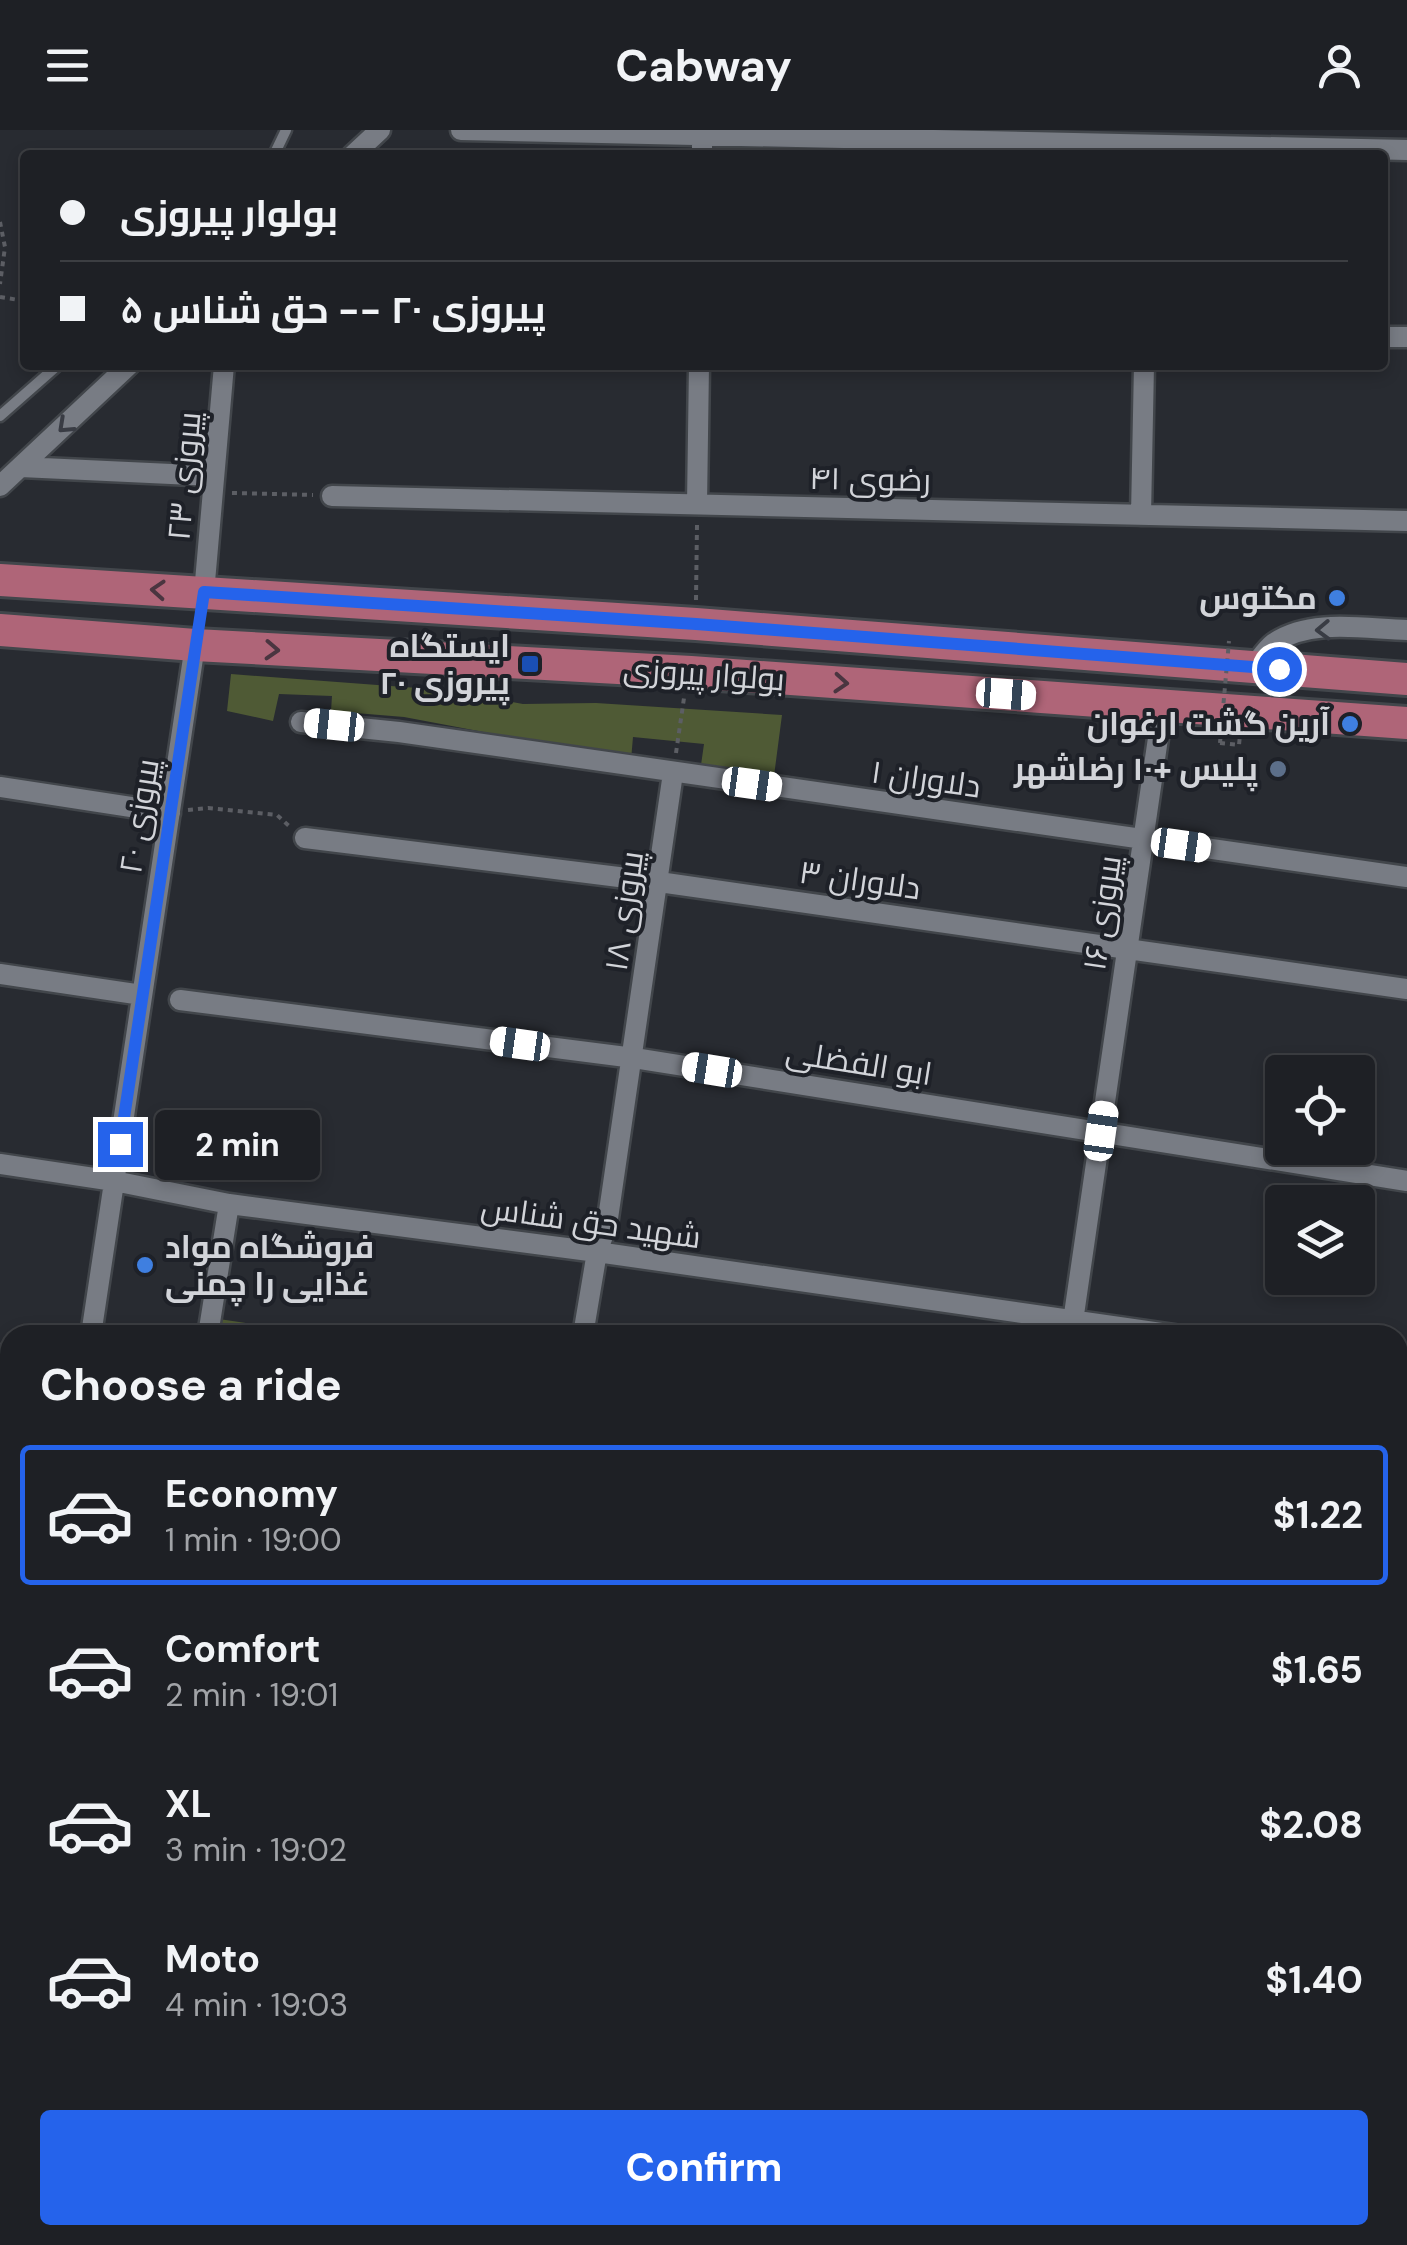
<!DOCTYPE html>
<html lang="en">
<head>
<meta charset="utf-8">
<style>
  body { margin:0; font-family:"DM Sans",Cairo,sans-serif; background:#2b2d32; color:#f1f3f6; height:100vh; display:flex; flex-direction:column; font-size:38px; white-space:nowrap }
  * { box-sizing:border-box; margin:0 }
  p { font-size:32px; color:#a1a3a7 }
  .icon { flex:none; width:55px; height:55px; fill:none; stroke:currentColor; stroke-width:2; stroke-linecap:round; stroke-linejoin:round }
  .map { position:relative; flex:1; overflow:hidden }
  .sheet { position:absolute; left:0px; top:1195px; width:1408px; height:920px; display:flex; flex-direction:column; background:#1e2025; border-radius:30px 30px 0 0; box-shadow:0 5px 15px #0003,0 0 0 2px #3c3e42 }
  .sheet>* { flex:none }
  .banner { position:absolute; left:20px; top:20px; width:1368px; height:220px; border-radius:10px; box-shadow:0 5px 15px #0003,0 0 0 2px #3c3e42; display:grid; align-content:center; height:220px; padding:0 40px; background:#1e2025 }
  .controls { position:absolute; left:1265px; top:925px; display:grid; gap:20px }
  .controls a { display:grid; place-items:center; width:110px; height:110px; border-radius:10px; background:#1e2025; box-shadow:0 5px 15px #0003,0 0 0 2px #3c3e42; font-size:50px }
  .end { position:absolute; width:45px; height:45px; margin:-22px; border:12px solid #2563eb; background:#fff; box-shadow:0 0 0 5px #fff }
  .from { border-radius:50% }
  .bubble { position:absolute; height:70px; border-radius:10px; background:#1e2025; box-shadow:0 5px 15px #0003,0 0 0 2px #3c3e42; font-size:32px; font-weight:700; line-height:70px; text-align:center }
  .car { position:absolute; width:30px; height:60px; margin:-30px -15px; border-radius:12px; box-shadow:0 0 8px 2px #0007; background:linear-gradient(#fff 24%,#345 0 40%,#fff 0 76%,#345 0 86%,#fff 0) }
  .banner b { display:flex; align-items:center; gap:35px; height:95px; font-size:38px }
  .banner b+b { border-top:2px solid #3c3e42 }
  .banner i { width:25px; height:25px; background:#f1f3f6 }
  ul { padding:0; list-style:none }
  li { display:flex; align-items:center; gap:30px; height:140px; margin:0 20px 15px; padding:0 20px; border:5px solid transparent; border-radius:10px }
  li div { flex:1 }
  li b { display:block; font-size:38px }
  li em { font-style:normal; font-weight:700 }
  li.active { border-color:#2563eb }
  li>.icon { width:90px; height:90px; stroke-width:1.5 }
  h2 { padding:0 40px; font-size:45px; line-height:120px }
  .cta { display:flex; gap:20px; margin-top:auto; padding:20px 40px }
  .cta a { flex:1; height:115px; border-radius:10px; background:#2563eb; color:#fff; font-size:40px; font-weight:700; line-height:115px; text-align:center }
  header { display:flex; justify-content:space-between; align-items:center; height:130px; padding:0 40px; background:#1e2025; font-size:45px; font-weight:700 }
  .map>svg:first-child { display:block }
  .green { fill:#4f5a35 }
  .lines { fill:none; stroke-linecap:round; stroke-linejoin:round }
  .lane-casing { stroke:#42464b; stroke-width:15 }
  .street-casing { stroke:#42464b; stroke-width:25 }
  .secondary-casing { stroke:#42464b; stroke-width:32 }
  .primary-casing { stroke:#42464b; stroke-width:38 }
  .path { stroke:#5c5e64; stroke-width:4; stroke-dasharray:5 5; stroke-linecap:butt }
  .lane { stroke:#787c84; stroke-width:10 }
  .street { stroke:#787c84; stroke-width:20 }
  .secondary { stroke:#787c84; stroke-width:28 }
  .primary { stroke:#af6578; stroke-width:32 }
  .path-bridge { stroke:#5c5e64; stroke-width:4; stroke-dasharray:5 5; stroke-linecap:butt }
  .oneway { stroke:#393c44 }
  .oneway2 { stroke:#4a3540 }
  .route { stroke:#2563eb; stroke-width:12 }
  .shop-dot { fill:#3f7fe0; stroke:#1e2128; stroke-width:4 }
  .transit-dot { fill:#1a4fb4; stroke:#1e2128; stroke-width:4 }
  .service-dot { fill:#5c6f8a; stroke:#1e2128; stroke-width:4 }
  .labels { text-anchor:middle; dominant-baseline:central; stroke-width:8; stroke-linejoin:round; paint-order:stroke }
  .street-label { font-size:32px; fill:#d2d4d9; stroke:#1e2128 }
  .poi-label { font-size:32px; font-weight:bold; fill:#d2d4d9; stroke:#1e2128; text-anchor:end }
</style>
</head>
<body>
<header><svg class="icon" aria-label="menu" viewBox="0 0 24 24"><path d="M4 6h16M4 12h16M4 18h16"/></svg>Cabway<svg class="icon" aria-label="person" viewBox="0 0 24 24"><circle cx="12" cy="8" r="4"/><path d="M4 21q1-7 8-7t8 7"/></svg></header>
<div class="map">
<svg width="1407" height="2115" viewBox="0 0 1407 2115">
  <rect width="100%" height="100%" fill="#282b31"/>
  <path class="green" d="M231,544L444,560L523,574L596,573L782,585L774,646L701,635L704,614L633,607L631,630L404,587L331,581L332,566L279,564L273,591L227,581Z
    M219,1189L328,1205H217Z
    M1407,1614V1960H1398V1637Z"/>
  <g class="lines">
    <defs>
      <path id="lane" d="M274,25L286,0
        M0,286L58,235"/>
      <path id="street" d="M461,0L1407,20
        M353,25L380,0
        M702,25V5
        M1382,207H1407
        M21,337L214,346
        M0,356L129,235
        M332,366L1407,391
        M697,374L699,235
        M1141,385L1144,235
        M204,463L224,235
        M1253,537C1260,529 1266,519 1274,513C1311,488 1365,499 1407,500
        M301,592L399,602L1407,747
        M0,657L170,683
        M305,708L659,752L1407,859
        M0,844L142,865
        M180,870L634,928L1407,1051
        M0,1034L114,1051L229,1074L597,1122L1175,1205
        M91,1205L195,515
        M208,1205L229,1074
        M583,1205L597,1122L607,1095L673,643
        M1071,1205L1163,574
        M1398,1240L1407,1247
        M0,1668L10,1670
        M0,1809L10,1743
        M0,1832L10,1834
        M466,2115L467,2105
        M946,2115L947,2105"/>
      <path id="secondary" d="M1398,1477L1407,1453
        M1398,1565L1407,1542
        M0,1963H10
        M1398,1973L1407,1974
        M0,2002H10
        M1398,2005H1407
        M1115,2115L1118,2105
        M1163,2115L1168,2105"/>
      <path id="primary" d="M0,450L696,494L1407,549
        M0,500L195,515L691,542L1407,593"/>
    </defs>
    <use href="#lane" class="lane-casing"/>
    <use href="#street" class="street-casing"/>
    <use href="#secondary" class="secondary-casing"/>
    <use href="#primary" class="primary-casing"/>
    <path class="path" d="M0,92L5,117L0,154
      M0,167L25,171
      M232,363L313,365
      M696,470L697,395
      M1220,613L1239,615L1240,605
      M676,623L684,568
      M188,680L208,678L277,685L289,696
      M228,1202L247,1205
      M0,1215L10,1212
      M0,1397L10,1401
      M0,1567L10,1568
      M1398,1620L1407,1597
      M1398,1715L1407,1713
      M1398,1834L1407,1826
      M1398,1932L1407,1936
      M0,2030H10"/>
    <use href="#lane" class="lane"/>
    <use href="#street" class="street"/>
    <use href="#secondary" class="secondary"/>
    <use href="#primary" class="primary"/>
    <path class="path-bridge" d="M1220,613L1229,511"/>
  </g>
  <defs><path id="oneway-chevron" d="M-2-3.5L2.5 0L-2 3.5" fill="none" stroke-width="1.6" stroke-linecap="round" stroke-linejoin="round" transform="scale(2.5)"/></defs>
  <g class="oneway">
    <use href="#oneway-chevron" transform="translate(65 296) rotate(137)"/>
    <use href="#oneway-chevron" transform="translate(1323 500) rotate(178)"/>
  </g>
  <g class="oneway2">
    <use href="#oneway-chevron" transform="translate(158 460) rotate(-176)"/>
    <use href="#oneway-chevron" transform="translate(272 520) rotate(3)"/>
    <use href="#oneway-chevron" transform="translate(841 553) rotate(4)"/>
  </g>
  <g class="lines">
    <path class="route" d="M120,1014L204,462L696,494L1279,539"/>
  </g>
  <g class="shop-dot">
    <circle cx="1337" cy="468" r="10"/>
    <circle cx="1350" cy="594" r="10"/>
    <circle cx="145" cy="1135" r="10"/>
  </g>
  <rect class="transit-dot" x="520" y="524" width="20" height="20" rx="5"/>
  <circle class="service-dot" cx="1278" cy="639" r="10"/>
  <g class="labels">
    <g class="street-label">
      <text transform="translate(184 346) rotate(-85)">پیروزی ۲۳</text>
      <text transform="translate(870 349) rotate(1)">رضوی ۴۱</text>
      <text transform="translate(704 544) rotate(4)">بولوار پیروزی</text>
      <text transform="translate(926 649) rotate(8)">دلاوران ۱</text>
      <text transform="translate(139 686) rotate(-81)">پیروزی ۲۰</text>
      <text transform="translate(860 750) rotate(8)">دلاوران ۳</text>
      <text transform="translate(624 781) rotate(-82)">پیروزی ۱۸</text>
      <text transform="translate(1102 783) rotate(-82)">پیروزی ۱۶</text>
      <text transform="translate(859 933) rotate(9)">ابو الفضلی</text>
      <text transform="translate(591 1092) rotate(8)">شهید حق شناس</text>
    </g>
    <g class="poi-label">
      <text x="1317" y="468">مکتوس</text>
      <text x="510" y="516">ایستگاه<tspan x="510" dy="37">پیروزی ۲۰</tspan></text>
      <text x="1330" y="594">آرین گشت ارغوان</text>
      <text x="1258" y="639">پلیس +۱۰ رضاشهر</text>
      <text x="165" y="1117" text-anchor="start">فروشگاه مواد<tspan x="165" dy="37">غذایی را چمنی</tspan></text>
    </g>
  </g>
</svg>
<div class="controls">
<a><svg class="icon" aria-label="locate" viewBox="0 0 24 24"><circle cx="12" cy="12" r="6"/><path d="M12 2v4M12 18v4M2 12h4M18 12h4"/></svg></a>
<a><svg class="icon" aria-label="layers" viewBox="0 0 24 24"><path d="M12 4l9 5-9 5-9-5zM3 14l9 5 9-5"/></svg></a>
</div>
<i class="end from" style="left:1279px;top:539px"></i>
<i class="end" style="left:120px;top:1014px"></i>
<div class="bubble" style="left:155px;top:980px;width:165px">2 min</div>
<i class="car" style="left:1006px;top:564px;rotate:94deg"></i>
<i class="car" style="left:334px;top:595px;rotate:276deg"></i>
<i class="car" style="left:752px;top:654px;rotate:98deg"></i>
<i class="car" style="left:1181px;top:715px;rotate:98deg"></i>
<i class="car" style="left:520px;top:914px;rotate:278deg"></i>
<i class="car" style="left:712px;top:940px;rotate:279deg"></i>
<i class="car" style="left:1101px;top:1001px;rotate:8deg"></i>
<div class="banner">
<b><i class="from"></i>بولوار پیروزی</b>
<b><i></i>پیروزی ۲۰ -- حق شناس ۵</b>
</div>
<section class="sheet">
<h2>Choose a ride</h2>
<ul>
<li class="active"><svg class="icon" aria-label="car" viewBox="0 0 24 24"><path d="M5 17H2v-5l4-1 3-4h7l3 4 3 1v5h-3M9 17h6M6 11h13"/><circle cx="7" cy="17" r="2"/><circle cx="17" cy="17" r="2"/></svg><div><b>Economy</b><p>1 min · 19:00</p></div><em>$1.22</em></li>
<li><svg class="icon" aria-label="car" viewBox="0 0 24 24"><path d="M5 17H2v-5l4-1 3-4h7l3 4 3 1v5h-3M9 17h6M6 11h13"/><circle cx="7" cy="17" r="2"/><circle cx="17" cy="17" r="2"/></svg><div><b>Comfort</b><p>2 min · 19:01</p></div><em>$1.65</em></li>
<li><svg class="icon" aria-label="car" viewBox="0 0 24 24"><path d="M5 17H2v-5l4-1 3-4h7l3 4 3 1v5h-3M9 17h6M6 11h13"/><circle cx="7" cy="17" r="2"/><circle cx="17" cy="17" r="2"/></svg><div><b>XL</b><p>3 min · 19:02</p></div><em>$2.08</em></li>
<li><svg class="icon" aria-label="car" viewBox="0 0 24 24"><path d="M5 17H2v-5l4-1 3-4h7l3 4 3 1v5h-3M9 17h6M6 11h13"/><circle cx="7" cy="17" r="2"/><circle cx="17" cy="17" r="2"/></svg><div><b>Moto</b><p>4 min · 19:03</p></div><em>$1.40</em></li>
</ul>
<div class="cta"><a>Confirm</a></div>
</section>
</div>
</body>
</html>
